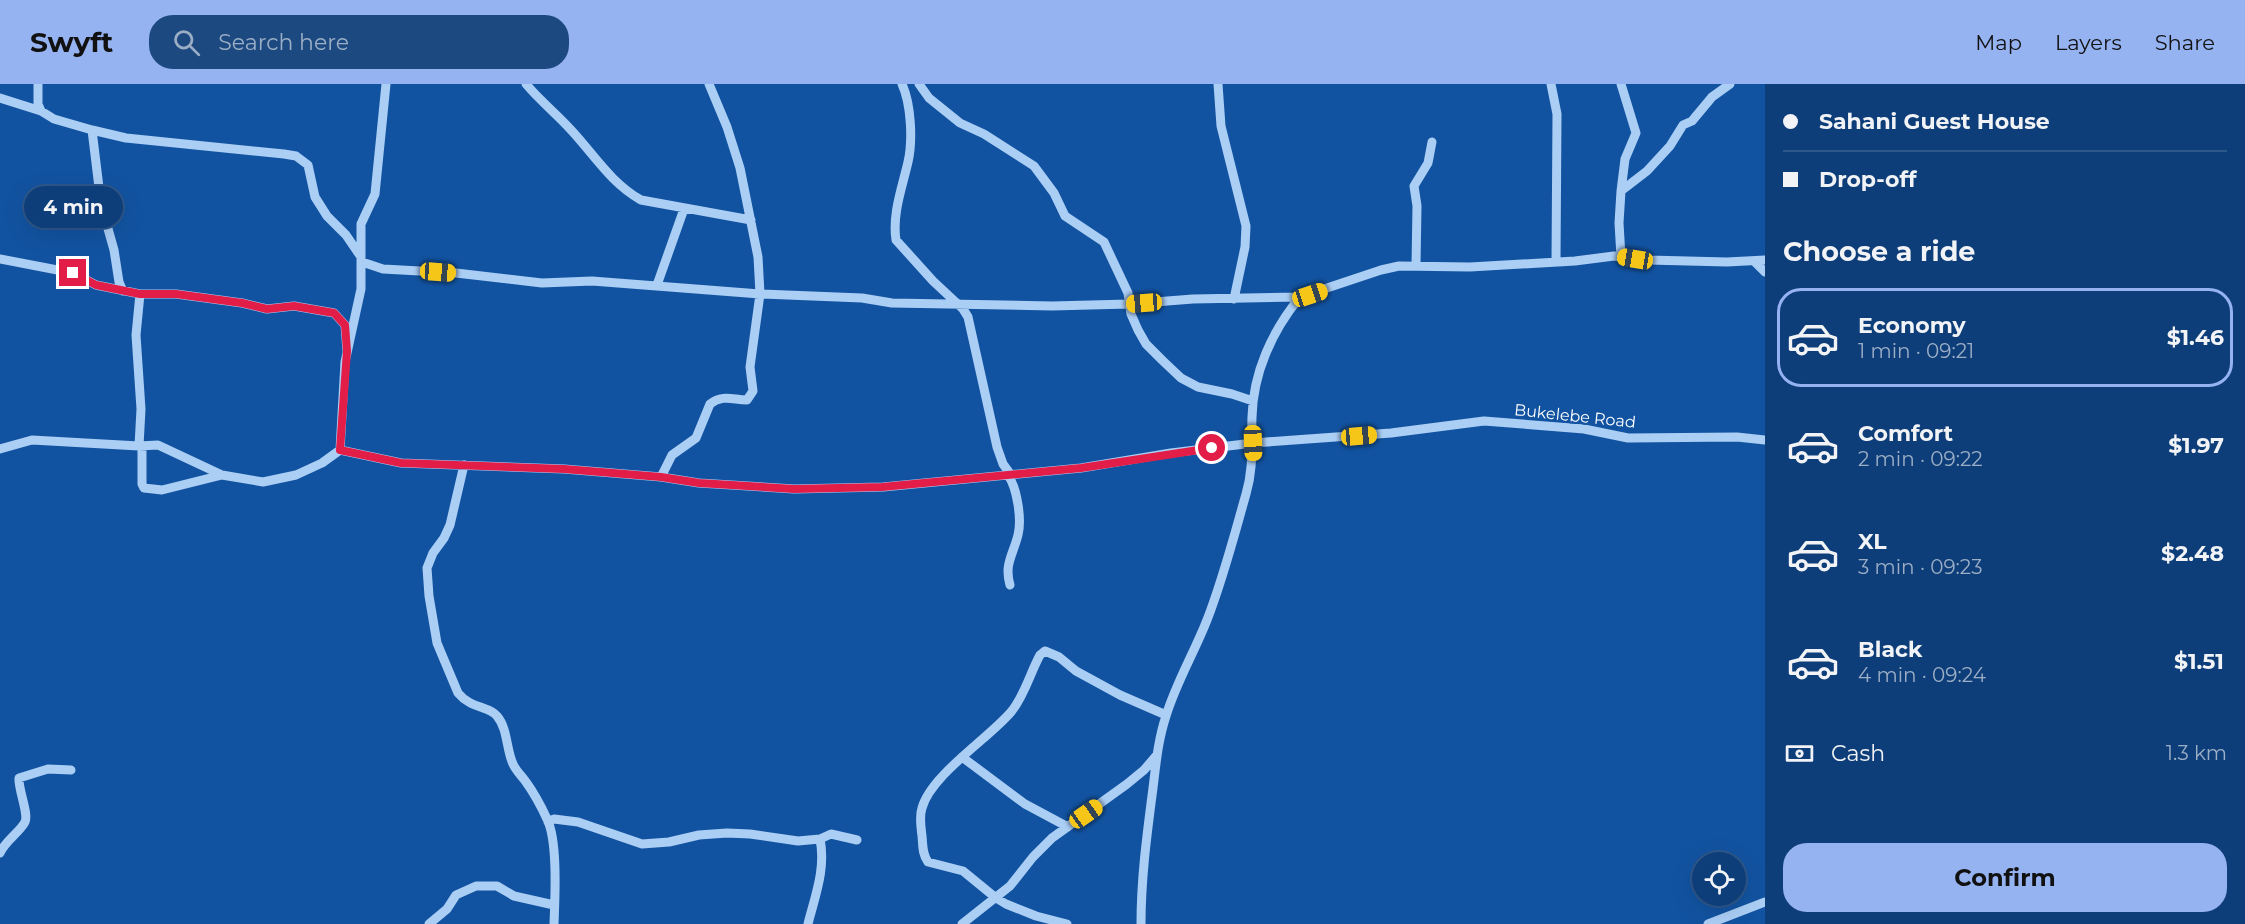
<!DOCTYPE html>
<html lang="en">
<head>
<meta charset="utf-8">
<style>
  body { margin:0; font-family:Montserrat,sans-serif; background:#1c4980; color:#f1f3f6; height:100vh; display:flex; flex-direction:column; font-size:22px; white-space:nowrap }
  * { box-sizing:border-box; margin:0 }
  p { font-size:20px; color:#9baec6 }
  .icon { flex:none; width:33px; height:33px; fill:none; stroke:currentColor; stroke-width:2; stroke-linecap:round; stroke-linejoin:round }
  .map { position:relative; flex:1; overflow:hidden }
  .details { display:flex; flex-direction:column; background:#0e3e79; width:480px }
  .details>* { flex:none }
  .hud { display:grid; align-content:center; height:132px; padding:0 18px; background:#0e3e79 }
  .fabs { position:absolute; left:1692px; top:768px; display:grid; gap:12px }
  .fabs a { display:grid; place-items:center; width:54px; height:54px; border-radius:50%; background:#0e3e79; box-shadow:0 6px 24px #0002,0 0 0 2px #2e578a; font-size:30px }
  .end { position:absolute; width:27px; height:27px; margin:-14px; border:8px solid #e11d48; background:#fff; box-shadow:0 0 0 3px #fff }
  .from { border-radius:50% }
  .bubble { position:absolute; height:42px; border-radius:21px; background:#0e3e79; box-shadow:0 6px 24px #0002,0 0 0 2px #2e578a; font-size:20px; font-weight:700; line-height:42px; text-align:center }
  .car { position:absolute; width:18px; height:36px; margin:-18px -9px; border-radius:8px; box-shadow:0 0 4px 2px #0007; background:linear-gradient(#f5c518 24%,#345 0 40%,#f5c518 0 76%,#345 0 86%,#f5c518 0) }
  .hud b { display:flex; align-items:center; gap:21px; height:57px; font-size:22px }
  .hud b+b { border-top:2px solid #2e578a }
  .hud i { width:15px; height:15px; background:#f1f3f6 }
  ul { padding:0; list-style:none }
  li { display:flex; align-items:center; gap:18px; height:99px; margin:0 12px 9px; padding:0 6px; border:3px solid transparent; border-radius:24px }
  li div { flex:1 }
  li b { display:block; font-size:22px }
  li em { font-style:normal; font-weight:700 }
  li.current { border-color:#95b2f1 }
  li>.icon { width:54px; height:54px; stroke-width:1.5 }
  h2 { padding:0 18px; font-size:27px; line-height:72px }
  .pay { display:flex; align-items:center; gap:15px; height:66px; padding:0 18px; font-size:22px }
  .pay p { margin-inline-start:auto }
  .cta { display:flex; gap:12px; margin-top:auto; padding:12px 18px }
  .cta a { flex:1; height:69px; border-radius:24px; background:#95b2f1; color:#111; font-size:24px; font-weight:700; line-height:69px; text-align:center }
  header { display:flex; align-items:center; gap:36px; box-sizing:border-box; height:84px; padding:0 30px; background:#95b2f1; color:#111 }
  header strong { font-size:28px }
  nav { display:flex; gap:33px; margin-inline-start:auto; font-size:21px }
  .search { width:420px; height:54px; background:#1c4980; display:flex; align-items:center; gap:15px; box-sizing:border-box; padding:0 21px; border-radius:24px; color:#9baec6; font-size:22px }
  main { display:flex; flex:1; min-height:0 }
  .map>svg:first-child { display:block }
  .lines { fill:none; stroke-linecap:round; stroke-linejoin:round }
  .minor { stroke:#abcef5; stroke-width:9 }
  .route { stroke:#e11d48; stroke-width:8 }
  .labels { text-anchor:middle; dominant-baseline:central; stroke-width:4.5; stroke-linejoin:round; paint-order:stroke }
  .street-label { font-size:16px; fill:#fff; stroke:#1253a1 }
</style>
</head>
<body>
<header>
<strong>Swyft</strong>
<div class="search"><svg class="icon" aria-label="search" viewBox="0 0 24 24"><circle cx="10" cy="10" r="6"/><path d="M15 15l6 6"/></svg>Search here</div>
<nav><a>Map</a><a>Layers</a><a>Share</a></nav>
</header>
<main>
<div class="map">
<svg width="1765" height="840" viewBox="0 0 1765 840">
  <rect width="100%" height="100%" fill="#1253a1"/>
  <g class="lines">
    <path class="minor" d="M38,0V20L41,27L54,35L92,46L126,54L284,70L296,72L308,81L315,113L327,132L346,151L361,173
      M526,0C540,17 557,30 572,47C595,72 611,99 641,116L751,136
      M902,0C911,20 913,56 908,78C902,104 892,130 896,156L933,197L963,225L968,233L997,363L1003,380L1011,391
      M919,0L929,14L960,39L984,50L1034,82L1054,109L1065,132L1104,158L1128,209L1131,230L1138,246L1146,260L1162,276L1181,294L1198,303L1232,310L1253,317
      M1218,0L1221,42L1246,142L1245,163L1234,215
      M1551,0L1557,30L1556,177
      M1621,0L1636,49L1625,75L1621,107L1619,139L1621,173
      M0,14L41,27
      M92,46L101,120L114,166L119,198L123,207
      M1621,107L1647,87L1670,62L1683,41L1692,37L1712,13L1730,0
      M0,175L73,189L96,201L140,210H176L242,219L267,225L294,222L334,229L345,241L347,267
      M362,178L383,185L456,189L542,199L592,197L760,210L862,214L892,219L1052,222L1129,220L1193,215L1300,213L1381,186L1399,182L1470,183L1575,177L1614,172L1648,176L1727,178L1765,176
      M1755,178L1765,188
      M1416,181L1417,122L1414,102L1428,79L1432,58
      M657,201L684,125
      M139,362L141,325L136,251L140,210
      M142,362V400L144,404L162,406L222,391
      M0,365L32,356L139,362L158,361L222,391L263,398L296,391L322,379L340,366L401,379L564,385L661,393L699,399L794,405L883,403L1081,384L1171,369L1253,359L1391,349L1484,337L1584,345L1628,354L1737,353L1765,356
      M340,366L345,278L361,205V140L375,110L386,0
      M464,381L450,441L444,454L433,469L427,484L429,512L437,559L458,609C471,625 489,622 497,632C508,645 506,665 513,680C516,687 522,692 526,698C534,709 541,722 547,735C558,757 555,814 554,840
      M1008,391C1017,404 1022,435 1018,451C1013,471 1004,480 1010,501
      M661,393L672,371L696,354L710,320C723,310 733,316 747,316L753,307L750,283L760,210L758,173L740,84L727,43L709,0
      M962,673L1025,720L1068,743
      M548,738L554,735L578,738L642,760L669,758L699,751L727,749L750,750L798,757L820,755L831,750L857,756
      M0,769C5,757 20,748 25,738C29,730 18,705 19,694L48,685L71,686
      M429,840L447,825L456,811L476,802H497L514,812L554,821
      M808,840C815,812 826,785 820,755
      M962,840L1010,802L1033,773L1052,754L1127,700L1144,686L1156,672
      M1067,840L1036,832L1006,820L996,814L963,787L928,778C922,770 923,761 922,752C921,743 919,733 922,724C931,691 989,654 1011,628C1025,611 1030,589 1040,571L1045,567L1059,573L1076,587L1120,611L1166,631
      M1141,840C1141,794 1147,750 1153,704C1156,680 1158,656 1166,632C1176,599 1194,569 1207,536C1223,495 1234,452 1246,410C1254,383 1251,361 1252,333C1253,289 1272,247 1300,213
      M1708,840L1765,818"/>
  </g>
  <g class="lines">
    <path class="route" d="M73,189L96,201L140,210H176L242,219L267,225L294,222L334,229L345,241L347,267L340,366L401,379L564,385L661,393L699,399L794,405L882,403L1081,384L1212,364"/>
  </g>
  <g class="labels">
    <g class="street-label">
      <text transform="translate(1575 332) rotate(6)">Bukelebe Road</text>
    </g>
  </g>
</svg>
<div class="fabs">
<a><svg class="icon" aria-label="locate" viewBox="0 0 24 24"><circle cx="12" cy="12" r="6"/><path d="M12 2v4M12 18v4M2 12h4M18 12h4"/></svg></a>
</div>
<i class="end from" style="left:1212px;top:364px"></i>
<i class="end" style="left:73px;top:189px"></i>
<div class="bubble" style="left:24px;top:102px;width:99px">4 min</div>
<i class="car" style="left:1635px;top:175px;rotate:279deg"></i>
<i class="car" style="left:438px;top:188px;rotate:94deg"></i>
<i class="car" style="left:1310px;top:211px;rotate:72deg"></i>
<i class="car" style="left:1144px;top:219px;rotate:266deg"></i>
<i class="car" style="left:1359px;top:352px;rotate:85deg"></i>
<i class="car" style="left:1253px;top:359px;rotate:178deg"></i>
<i class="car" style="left:1086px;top:730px;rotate:55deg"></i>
</div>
<section class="details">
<div class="hud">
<b><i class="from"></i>Sahani Guest House</b>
<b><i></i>Drop-off</b>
</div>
<h2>Choose a ride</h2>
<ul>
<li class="current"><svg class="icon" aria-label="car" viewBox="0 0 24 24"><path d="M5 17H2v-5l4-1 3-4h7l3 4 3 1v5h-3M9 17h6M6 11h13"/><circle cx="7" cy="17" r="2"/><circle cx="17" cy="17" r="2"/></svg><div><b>Economy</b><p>1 min · 09:21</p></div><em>$1.46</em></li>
<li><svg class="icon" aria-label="car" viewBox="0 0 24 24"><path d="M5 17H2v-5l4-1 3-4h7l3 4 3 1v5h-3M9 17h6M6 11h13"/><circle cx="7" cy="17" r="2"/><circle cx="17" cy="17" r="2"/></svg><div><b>Comfort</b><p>2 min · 09:22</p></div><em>$1.97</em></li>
<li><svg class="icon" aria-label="car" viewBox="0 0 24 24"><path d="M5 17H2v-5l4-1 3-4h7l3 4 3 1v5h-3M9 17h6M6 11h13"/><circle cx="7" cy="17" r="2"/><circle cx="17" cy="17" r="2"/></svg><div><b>XL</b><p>3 min · 09:23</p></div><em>$2.48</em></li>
<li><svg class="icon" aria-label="car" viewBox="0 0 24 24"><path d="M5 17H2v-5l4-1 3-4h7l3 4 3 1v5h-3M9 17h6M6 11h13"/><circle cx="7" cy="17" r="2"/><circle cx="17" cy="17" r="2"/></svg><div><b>Black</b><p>4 min · 09:24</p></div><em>$1.51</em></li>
</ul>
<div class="pay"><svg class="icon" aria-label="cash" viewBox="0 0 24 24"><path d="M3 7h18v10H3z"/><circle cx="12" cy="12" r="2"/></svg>Cash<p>1.3 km</p></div>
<div class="cta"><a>Confirm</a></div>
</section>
</main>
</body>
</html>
